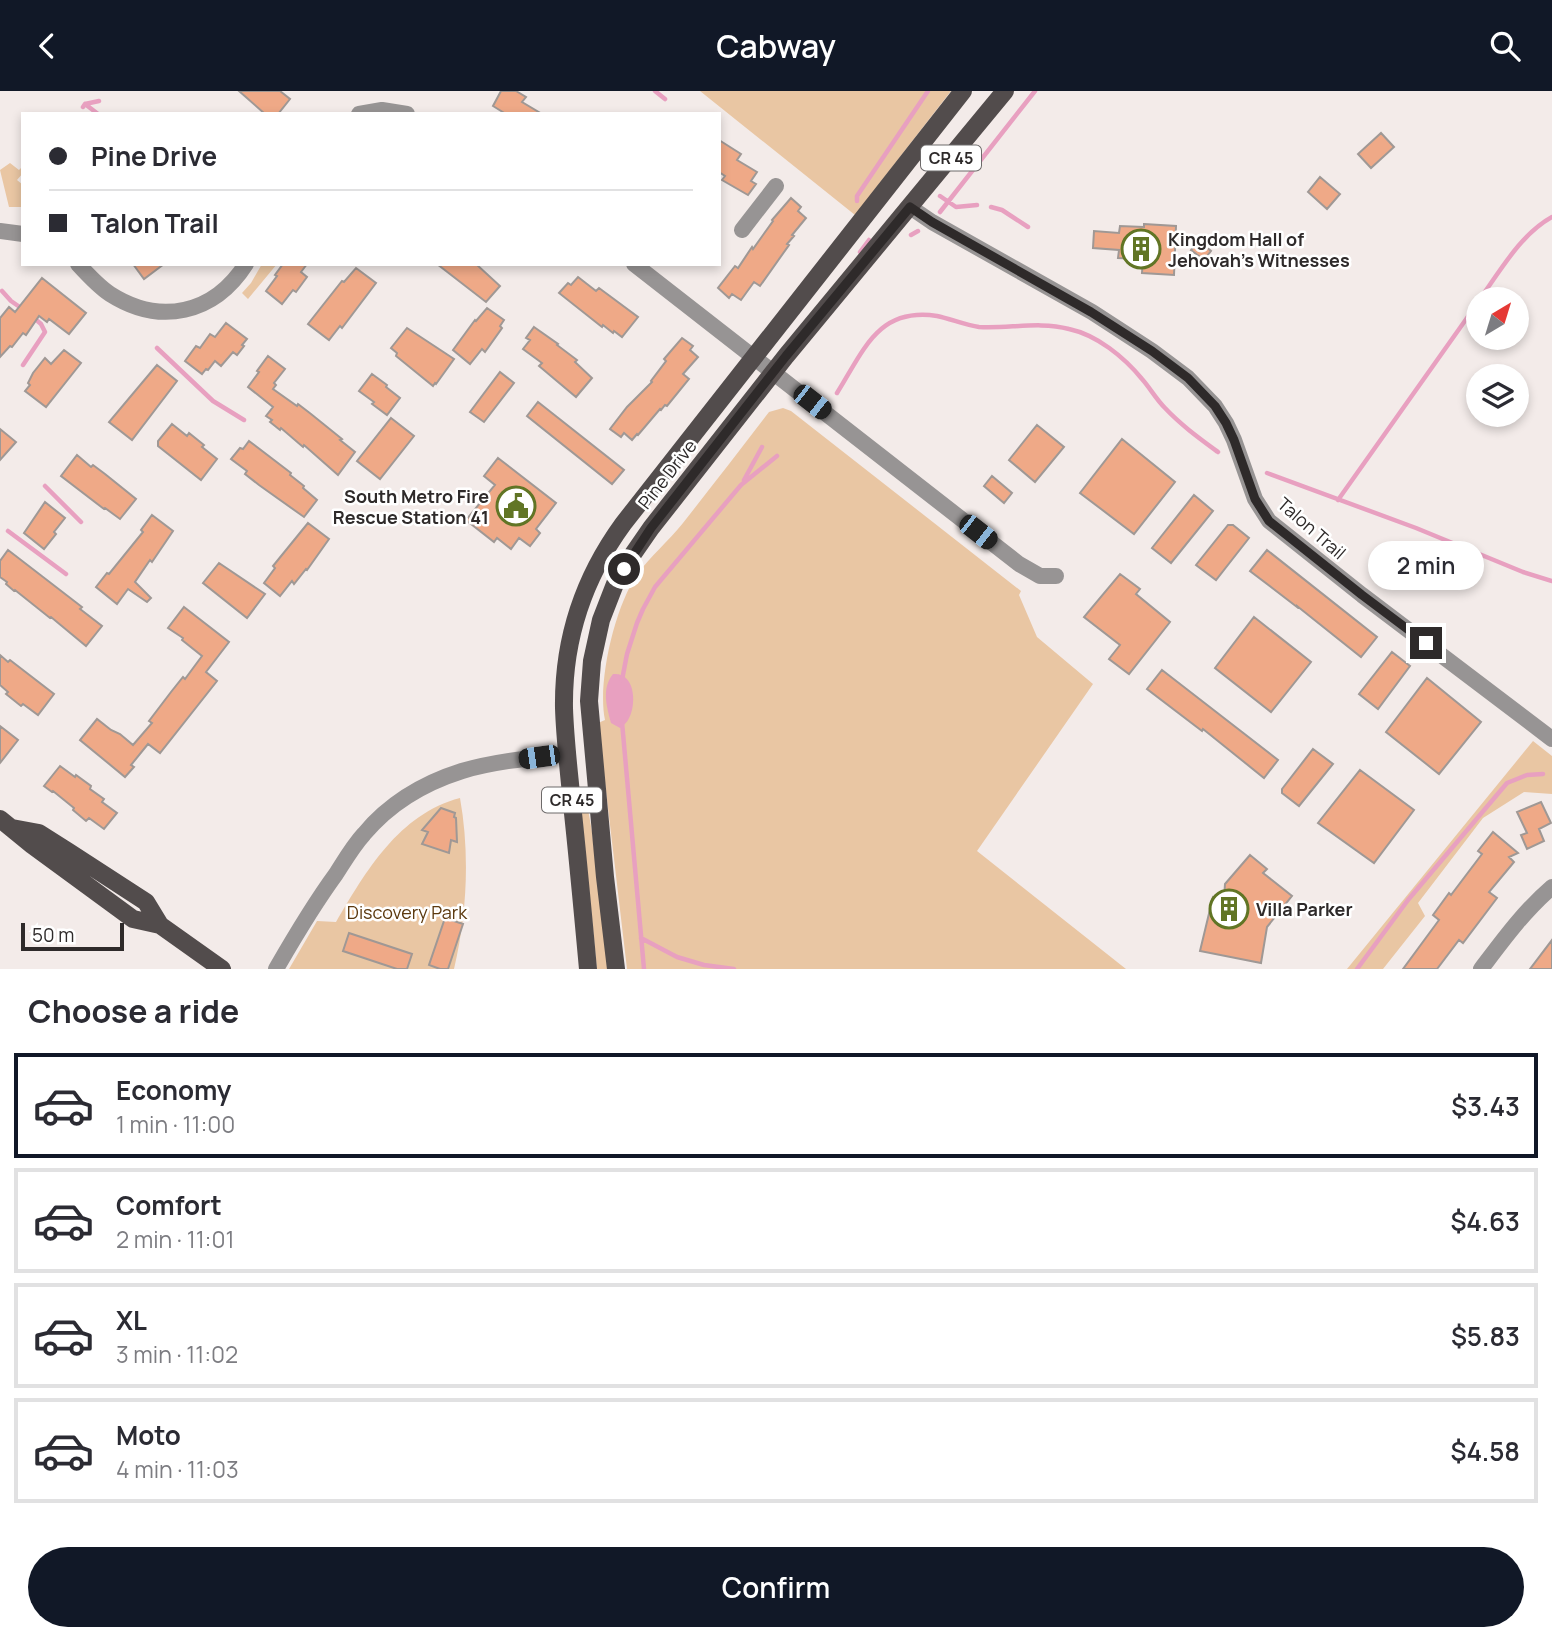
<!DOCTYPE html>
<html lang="en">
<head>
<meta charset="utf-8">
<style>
  body { margin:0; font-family:Manrope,sans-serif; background:#f7f7f7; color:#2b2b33; height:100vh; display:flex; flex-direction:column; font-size:26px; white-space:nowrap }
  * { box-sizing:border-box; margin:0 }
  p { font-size:23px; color:#7c7c81 }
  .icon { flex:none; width:38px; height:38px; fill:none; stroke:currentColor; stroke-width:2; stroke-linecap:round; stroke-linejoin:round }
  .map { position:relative; height:878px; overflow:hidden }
  .sheet { display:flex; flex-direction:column; background:#fff; flex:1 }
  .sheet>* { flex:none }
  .top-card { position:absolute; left:21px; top:21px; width:700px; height:154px; border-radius:0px; box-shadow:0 4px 10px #0003; display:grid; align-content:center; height:154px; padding:0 28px; background:#fff }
  .needle { width:46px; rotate:38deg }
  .buttons { position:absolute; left:1466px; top:196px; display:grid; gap:14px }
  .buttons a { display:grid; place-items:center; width:63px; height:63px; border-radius:50%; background:#fff; box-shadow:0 4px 10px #0003; font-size:35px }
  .scale { position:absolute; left:21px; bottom:18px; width:103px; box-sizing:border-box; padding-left:7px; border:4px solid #2e2a2a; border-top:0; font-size:19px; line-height:24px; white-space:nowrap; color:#2e2a2a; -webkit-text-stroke:5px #fff; paint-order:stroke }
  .end { position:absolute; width:32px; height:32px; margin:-16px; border:9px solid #2e2a2a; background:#fff; box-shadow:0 0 0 4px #fff }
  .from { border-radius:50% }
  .bubble { position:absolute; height:49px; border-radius:24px; background:#fff; box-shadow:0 4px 10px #0003; font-size:23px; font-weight:600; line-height:49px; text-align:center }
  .car { position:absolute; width:21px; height:42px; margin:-21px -10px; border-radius:9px; box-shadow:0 0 5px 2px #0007; background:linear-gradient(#222 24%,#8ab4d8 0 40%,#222 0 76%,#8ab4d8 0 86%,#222 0) }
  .top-card b { display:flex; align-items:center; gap:24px; height:66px; font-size:26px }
  .top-card b+b { border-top:2px solid #e1e1e2 }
  .top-card i { width:18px; height:18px; background:#2b2b33 }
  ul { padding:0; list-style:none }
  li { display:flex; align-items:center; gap:21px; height:105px; margin:0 14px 10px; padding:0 14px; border:4px solid #e1e1e2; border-radius:0px }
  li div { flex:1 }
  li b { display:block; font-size:26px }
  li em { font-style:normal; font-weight:600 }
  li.on { border-color:#111827 }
  li>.icon { width:63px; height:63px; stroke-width:1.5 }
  h2 { padding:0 28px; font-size:32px; line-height:84px }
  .action { display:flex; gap:14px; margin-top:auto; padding:14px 28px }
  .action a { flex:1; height:80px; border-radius:42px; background:#111827; color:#fff; font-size:28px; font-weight:600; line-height:80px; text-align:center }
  header { display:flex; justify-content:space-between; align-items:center; height:91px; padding:0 28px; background:#111827; color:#fff; font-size:32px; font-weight:600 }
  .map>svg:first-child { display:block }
  .green { fill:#e9c6a3 }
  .water { fill:#e8a0c0 }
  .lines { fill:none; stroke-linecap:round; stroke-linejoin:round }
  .stream { stroke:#e8a0c0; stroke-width:4.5 }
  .building { fill:#efa987; stroke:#9f9895; stroke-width:2 }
  .minor { stroke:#979494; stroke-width:16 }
  .major { stroke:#524c4c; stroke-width:18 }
  .route { stroke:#2e2a2a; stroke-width:9 }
  .labels { text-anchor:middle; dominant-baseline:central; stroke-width:5; stroke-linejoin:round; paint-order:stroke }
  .shield { fill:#fff; stroke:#6d6a6a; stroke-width:2 }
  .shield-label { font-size:16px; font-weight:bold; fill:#2e2a2a }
  .poi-label { font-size:18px; font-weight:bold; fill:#2e2a2a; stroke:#fff; text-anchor:start }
  .street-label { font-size:18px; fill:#2e2a2a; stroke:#fff }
  .park-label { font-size:18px; fill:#5c390e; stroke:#fff }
</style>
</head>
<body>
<header><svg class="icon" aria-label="back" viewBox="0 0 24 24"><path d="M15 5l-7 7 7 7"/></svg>Cabway<svg class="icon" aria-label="search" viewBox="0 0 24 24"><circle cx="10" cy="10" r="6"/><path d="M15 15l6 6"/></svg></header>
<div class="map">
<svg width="1552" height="878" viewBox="0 0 1552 878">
  <rect width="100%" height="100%" fill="#f3ebe9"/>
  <path class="green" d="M700,0H951L855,124Z
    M10,72L19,79L23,75V82L17,89L23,94V116H9L0,79Z
    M262,173H277L248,208L242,202L251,192Z
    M783,317L791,320L1021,500L1019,504L1037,546L1093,593L977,760L1126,878H627L598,632L605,629C597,592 615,515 637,484C650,465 669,450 683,432C712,395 741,358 769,321Z
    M1533,650L1552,665V703L1524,701L1483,727L1418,812L1425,825L1383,878H1347Z
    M460,707C470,763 467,823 454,878H289L317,830L336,831C366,780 399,723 460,707Z
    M580,707H586L592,741L608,878H597Z"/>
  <path class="water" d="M613,583C636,581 637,615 628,629C627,631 622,636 620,637L611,632C607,616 601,598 613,583Z"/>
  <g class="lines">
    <path class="stream" d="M655,0L665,8
      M85,13L98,23
      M83,16L85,13L99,10
      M940,105L956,116L977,114
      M857,110V105L928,0
      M991,116L1002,119L1028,136
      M940,121L1035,0
      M911,144L918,140
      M860,161L869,149
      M2,200L11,210L24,219
      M1480,208C1500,180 1521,143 1552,126
      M157,257L213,310L244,329
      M23,274L45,241L41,233L34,227
      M837,302C864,259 878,216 937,225C951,228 965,234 979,236C1008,238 1039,230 1069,238C1097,244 1124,266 1142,288C1150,297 1156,308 1165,317C1181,334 1199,347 1218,361
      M1267,382L1416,437L1523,481L1552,490
      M744,389L762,356
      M45,395L81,431
      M1338,409L1479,210
      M8,440L66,483
      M622,589L627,563L637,532L643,518L655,496L741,394L777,365
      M622,631L644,878
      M641,847L677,866L704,874L734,878
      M1357,878L1408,809L1507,692L1527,684L1543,683"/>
  </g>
  <path class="building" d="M239,0H280L290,8L278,23H265Z
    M501,0H516L526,6L522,11L542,23H506L493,15Z
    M1381,42L1394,56L1371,77L1358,63Z
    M719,49L741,63L737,69L757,81L751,90L756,93L748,104L722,89L725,85L719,81Z
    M1320,86L1340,103L1327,118L1308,101Z
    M791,107L801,116L798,120L806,127L792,144L794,145L787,153L789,154L760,195L754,191L741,209L732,203L729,207L718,197L735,175L738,177L752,156L753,158L773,130L772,129Z
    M1144,133L1176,135L1174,184L1142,182L1143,168L1118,167L1119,159L1093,157L1094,140L1119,142L1120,135L1144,136Z
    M1199,150L1211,160L1204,169L1191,159Z
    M133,173H164L144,188Z
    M283,173H307L301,181L307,186L296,201L293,199L282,213L266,200L277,185L275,184Z
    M437,173H476L500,195L486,211Z
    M356,177L376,192L342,237L340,235L329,249L308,233L342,190L344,191Z
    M578,186L596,200L599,197L638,226L622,246L614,240L613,242L603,234L602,236L559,202L568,192L571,194Z
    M42,187L86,222L69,243L49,228L47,231L39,225L26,244L23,242L12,256L10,255L0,266V227L9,216L15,221Z
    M487,217L504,229L500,235L502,237L485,261L482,258L470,273L453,259L475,229L476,230Z
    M226,232L247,248L242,254L244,255L237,264L233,261L221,275L215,270L208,279L206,278L202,283L185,270L196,255L200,257L210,243L215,246Z
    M534,236L558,253L557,254L577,269L575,271L592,287L576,306L539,275L542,272L523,258L530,249L526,247Z
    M407,237L454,268L436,293L435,292L433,295L396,265L397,262L391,257Z
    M682,247L693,255L690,259L698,266L683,283L689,288L667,315L665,314L661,319L660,318L638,344L637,343L632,349L624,342L621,346L610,338L627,316L652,291L651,290L666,270L664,268Z
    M64,259L81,272L46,316L25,300L30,294L28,292L33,282L45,267L51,273Z
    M268,265L285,278L274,292L276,294L273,298L297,315L298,313L311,323L342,348L340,349L355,361L338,384L304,354L303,356L281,337L280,339L270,331L272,329L266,325L273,316L248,296L259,281L257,280Z
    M157,274L177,290L132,349L109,331Z
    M500,281L514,292L484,331L470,321Z
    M372,283L387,294L386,296L400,307L387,324L372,313L374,311L359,300Z
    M538,311L624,379L612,393L527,325Z
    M391,327L414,345L380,388L357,370Z
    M172,333L187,345L189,342L204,354L202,356L217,368L201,389L158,355V350Z
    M1037,334L1064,356L1035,391L1009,369Z
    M0,338L16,351L0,369Z
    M1122,348L1175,391L1134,443L1080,402Z
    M249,350L291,382L290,384L304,395L303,397L317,409L304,426L259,394L245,383L247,380L231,368L240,357L243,358Z
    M77,364L91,376L93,374L105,383L136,408L120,428L105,417L104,418L61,385Z
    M498,367L556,412L536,438L540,442L530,455L519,447L511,458L497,447L494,451L466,429L495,394L484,385Z
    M992,385L1012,402L1004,412L984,395Z
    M1194,404L1213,420L1171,472L1152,457Z
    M45,411L65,427L54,441L56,443L44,458L24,442Z
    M152,424L173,440L152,471L150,469L135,491L151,507L147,511L128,498L117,513L96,496L107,482L109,483L143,441L141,439Z
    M308,432L329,448L307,479L306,478L294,493L292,490L280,505L264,492L275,477L273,475Z
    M1228,434H1233L1249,447L1216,489L1196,474Z
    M8,459L82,516L80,518L102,535L86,555L51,526L50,527L15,499L14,500L6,493L7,491L0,486V470Z
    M1267,459L1377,546L1361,566L1297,515V516L1250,480Z
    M219,472L265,503L247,527L203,492Z
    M1120,483L1140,498L1136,503L1170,531L1129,583L1109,568L1120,554L1084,526Z
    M184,516L229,551L206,581L217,590L160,662L148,653L131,674L134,676L125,686L80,649L97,628L111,639L120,643L133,654L152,632L149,630L171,601L183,586L185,588L202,565L182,549L183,547L168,537Z
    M1254,526L1311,571L1271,621L1215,577Z
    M1392,561L1410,575L1378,618L1359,603Z
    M0,564L8,571L10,569L54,603L38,624L23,613L21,615L6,603L8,601L0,594Z
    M1162,579L1278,669L1264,687L1203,638L1202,640L1147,598Z
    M1427,587L1481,631L1439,683L1386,641Z
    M0,635L18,649L0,672Z
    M1313,658L1333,673L1299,715L1282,702V698Z
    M60,675L75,686L76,684L91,695L90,698L104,708L102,711L117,722L104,738L89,727L86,730L73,719L74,717L53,700L52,701L44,695Z
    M1360,679L1414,719L1374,772L1318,732Z
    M1541,711L1551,732L1539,738L1544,750L1527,758L1521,744L1527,742L1517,721Z
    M441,717L455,722L454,726L456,727L457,751L451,749L449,762L422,753L428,741L422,739Z
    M1493,741L1518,762L1509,766L1514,771L1489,801L1497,807L1463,852L1459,849L1437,878H1403L1439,829L1433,824L1449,802L1451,804L1482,763L1478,760Z
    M1250,764L1267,778L1263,782L1292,805L1267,836L1261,872L1200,860L1213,806L1224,808L1225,793Z
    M445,827L463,833L448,878H440L429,874Z
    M349,842L412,863L407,878H397L343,860Z
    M1552,849V878H1530Z"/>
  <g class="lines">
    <path class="minor" d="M359,23L382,19L407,23
      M910,116L932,131L1092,221L1152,260L1188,287L1215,315L1226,332L1234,349L1255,408L1269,430L1362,504L1552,648
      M742,139L776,95
      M0,140L23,143
      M78,173C88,184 98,195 110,203C160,235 214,223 246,173
      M634,173L1019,473L1040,485H1056
      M276,878C295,845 314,813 336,783C345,769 353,755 364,743C389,713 424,692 462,680C496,670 532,667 568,663
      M1481,878C1503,849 1524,820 1552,796"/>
    <path class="major" d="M0,728L32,754L133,828L160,834L222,878
      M12,737L39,742L69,761L146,811L160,834
      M588,878C583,823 578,768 572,713C569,681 565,649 564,617C563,550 583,488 623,433L963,0
      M616,878L605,786L589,610L592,570L601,529L615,493L633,463L651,437L786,265L1005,0"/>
  </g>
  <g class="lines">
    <path class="route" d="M624,478L651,437L786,265L910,116L932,131L1091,221L1152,260L1188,287L1215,315L1226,332L1234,349L1255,408L1269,430L1362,504L1426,552"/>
  </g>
  <defs>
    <symbol id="building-ring" viewBox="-11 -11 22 22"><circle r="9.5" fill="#fff" stroke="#617525" stroke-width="1.5"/><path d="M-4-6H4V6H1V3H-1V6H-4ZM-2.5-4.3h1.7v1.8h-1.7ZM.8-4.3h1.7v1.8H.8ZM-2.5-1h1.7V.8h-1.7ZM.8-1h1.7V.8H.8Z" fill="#617525"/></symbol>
    <symbol id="civic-ring" viewBox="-11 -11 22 22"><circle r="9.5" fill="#fff" stroke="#617525" stroke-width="1.5"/><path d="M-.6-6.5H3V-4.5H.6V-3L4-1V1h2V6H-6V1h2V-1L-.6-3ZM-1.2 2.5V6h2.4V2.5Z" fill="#617525"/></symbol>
  </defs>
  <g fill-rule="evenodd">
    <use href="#building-ring" x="1119" y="136" width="44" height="44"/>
    <use href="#civic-ring" x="494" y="393" width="44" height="44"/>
    <use href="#building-ring" x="1207" y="796" width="44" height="44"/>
  </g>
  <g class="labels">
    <g class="shield">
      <rect x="921" y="54.5" width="60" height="25" rx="5"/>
      <rect x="542" y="696.5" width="60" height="25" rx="5"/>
    </g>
    <g class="shield-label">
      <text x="951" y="67">CR 45</text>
      <text x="572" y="709">CR 45</text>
    </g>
    <g class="poi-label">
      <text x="1168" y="148">Kingdom Hall of<tspan x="1168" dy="21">Jehovah's Witnesses</tspan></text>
      <text x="489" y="405" text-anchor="end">South Metro Fire<tspan x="489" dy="21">Rescue Station 41</tspan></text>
      <text x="1256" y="818">Villa Parker</text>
    </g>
    <g class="street-label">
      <text transform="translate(667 383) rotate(-52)">Pine Drive</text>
      <text transform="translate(1312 437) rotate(41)">Talon Trail</text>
    </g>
    <g class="park-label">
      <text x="407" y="821">Discovery Park</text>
    </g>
  </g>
</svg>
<div class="buttons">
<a><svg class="needle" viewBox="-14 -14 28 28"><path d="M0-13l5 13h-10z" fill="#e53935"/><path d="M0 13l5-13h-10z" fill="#7c7c81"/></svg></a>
<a><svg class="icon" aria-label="layers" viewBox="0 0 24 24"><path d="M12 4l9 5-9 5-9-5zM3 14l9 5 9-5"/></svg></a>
</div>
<div class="scale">50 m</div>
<i class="end from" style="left:624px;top:478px"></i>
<i class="end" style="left:1426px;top:552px"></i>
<div class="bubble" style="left:1368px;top:450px;width:116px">2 min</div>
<i class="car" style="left:812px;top:311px;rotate:128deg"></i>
<i class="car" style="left:978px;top:441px;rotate:128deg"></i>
<i class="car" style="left:539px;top:666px;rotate:262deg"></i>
<div class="top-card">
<b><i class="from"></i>Pine Drive</b>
<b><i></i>Talon Trail</b>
</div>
</div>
<section class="sheet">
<h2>Choose a ride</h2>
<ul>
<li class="on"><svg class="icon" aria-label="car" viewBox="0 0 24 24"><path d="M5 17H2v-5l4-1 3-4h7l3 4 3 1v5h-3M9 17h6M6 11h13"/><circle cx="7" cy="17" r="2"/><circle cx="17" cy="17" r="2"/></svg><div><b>Economy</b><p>1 min · 11:00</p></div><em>$3.43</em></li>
<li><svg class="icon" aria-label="car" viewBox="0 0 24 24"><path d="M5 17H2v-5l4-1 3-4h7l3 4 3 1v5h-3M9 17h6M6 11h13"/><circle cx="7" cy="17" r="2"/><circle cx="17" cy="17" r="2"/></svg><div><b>Comfort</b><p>2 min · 11:01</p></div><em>$4.63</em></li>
<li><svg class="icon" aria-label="car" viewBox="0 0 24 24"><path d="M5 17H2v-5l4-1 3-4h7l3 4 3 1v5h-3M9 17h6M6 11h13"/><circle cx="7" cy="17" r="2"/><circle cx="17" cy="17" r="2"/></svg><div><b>XL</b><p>3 min · 11:02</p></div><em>$5.83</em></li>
<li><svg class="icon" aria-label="car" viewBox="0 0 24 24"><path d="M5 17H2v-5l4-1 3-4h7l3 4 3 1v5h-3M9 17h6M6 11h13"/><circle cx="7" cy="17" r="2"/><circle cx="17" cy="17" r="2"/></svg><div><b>Moto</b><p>4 min · 11:03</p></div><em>$4.58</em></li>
</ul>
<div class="action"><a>Confirm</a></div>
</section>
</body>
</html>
